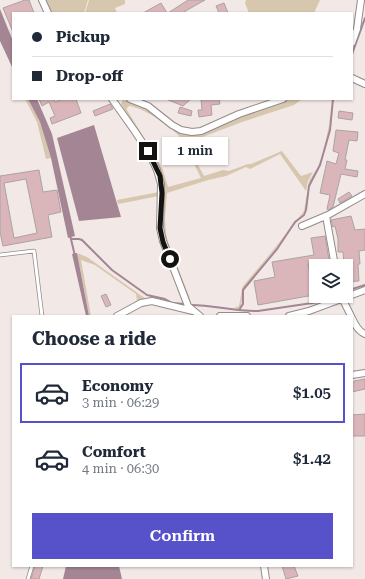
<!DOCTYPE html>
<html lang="en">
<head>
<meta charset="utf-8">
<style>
  body { margin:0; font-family:"Roboto Serif",serif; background:#f2f2f3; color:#1f2937; height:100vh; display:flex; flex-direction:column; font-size:15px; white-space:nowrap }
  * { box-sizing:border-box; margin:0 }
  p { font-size:13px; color:#747a83 }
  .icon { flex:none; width:22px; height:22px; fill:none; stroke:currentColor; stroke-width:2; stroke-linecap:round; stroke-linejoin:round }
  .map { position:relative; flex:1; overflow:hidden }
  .side { position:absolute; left:12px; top:315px; width:341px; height:252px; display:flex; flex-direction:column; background:#fff; border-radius:0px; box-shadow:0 1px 3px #0004 }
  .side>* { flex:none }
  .hud { position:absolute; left:12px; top:12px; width:341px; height:88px; border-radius:0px; box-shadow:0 1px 3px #0004; display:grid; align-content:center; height:88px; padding:0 20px; background:#fff }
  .controls { position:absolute; left:309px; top:259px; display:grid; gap:8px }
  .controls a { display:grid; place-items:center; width:44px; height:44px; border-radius:0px; background:#fff; box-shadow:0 1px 3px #0004; font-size:20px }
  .end { position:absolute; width:18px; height:18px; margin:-9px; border:5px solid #151212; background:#fff; box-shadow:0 0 0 2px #fff }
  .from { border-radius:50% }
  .bubble { position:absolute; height:28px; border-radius:0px; background:#fff; box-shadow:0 1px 3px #0004; font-size:13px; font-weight:600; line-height:28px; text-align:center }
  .hud b { display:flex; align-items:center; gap:14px; height:38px; font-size:15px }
  .hud b+b { border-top:1px solid #e0e1e3 }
  .hud i { width:10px; height:10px; background:#1f2937 }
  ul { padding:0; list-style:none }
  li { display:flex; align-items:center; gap:12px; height:60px; margin:0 8px 6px; padding:0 12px; border:2px solid transparent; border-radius:0px }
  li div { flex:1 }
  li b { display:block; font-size:15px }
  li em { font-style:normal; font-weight:600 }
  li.on { border-color:#5752ca }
  li>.icon { width:36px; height:36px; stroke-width:1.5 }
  h2 { padding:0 20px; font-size:18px; line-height:48px }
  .button { display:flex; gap:8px; margin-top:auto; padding:8px 20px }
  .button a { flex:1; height:46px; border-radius:0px; background:#5752ca; color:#fff; font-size:16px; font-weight:600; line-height:46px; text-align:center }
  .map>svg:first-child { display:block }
  .green { fill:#d7c7ae; fill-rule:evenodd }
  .water { fill:#a48594 }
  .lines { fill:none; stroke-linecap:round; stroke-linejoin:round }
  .stream { stroke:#a48594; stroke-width:2 }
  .building { fill:#dab6ba; stroke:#aba2a3; fill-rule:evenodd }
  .service-casing { stroke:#938b89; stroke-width:4.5 }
  .minor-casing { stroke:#938b89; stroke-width:8 }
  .service { stroke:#fff; stroke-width:3 }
  .minor { stroke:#fff; stroke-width:6 }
  .route { stroke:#151212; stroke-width:5 }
</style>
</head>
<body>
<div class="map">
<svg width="365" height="579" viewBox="0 0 365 579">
  <rect width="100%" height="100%" fill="#f2e9e7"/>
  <path class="green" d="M45,0H88L84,13H52Z
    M89,0H125V4L115,8L117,13H85Z
    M246,0H320L314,13H249L245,3Z
    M25,99H28L40,122L51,158L46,159L37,122Z
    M289,99H302L294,105L242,122L200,138L195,141L193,145L192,154L204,176L223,170L229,171L248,164H251L282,151L301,176L313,172L308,181L306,191L280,154L250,169L246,167L226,176L208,180L167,193L165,218L166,234L168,242L189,296L191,303H188L166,244L162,222L164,196L162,177L156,162L121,104L123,100C151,105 169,132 193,135ZM129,106C145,108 178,130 185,144C191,155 195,167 201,178L168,187L162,167L127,110V108Z
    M332,99L329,130L323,156L318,169L308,186L306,210L243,290L241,307L239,309L234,308L239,306L242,289L243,286L270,254L304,211L309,181L318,167L323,155L329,125Z
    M159,192V196L118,204L117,200Z
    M77,253L87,257L146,299L130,306L137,300L136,294L95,265L81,260L91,316H89Z"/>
  <path class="water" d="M0,9L13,41V69L0,41Z
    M28,99H37L52,134L75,236L68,238L51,158L40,122Z
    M94,125L121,217L79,221L57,138Z
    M77,253L89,316H86L72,254Z
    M66,566H119L122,579H63Z"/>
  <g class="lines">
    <path class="stream" d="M352,54L365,18
      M70,235L75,256
      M71,239H79L82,240L112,270L147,295L165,299L172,303L185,304
      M346,291L365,285
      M191,305C214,305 236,312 258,311L319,302L334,296
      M239,310L243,304V290L277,249L295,222L304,215L306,210L309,186L320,165L330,130L333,99"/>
  </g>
  <path class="building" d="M25,0H29L34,13H13V32L3,8Z
    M188,0H205L182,13H168Z
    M161,3L167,13H143Z
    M224,3L228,13H219L216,6Z
    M39,99H57L54,100L55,102L63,99H76L81,113L52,124L50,118L55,116L49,102L42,106Z
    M166,99H191L183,106Z
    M201,99H219L220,104L211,105L212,115L199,117L198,110H202Z
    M110,104L113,109L95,116L93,111Z
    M180,107L192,111L191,116L178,113Z
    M339,111L353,113L352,120L338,118Z
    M336,130L358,132L357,141L349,140L345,160H347L345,169L358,171L357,177L341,174L333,207L328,210L327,209L330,195L320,193L327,161L336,164L339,153L333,151Z
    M39,170L43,192L57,190L61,212L48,215L52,237L3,246L0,232V176ZM26,179L37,233L14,238L4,183Z
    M349,192L352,196L340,203L338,199Z
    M351,216L355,230L365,229V250L359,251L360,264H358L359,281L346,282V265H344L343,252H338V239L335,226L333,227L331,220Z
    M325,236L329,260L308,264L314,295L258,305L254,281L275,277L272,262L314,255L311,238Z
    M106,294L111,305L106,307L101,296Z
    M365,379V389L352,392V383H354V381Z
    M365,414V436H352V415Z
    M35,566H43L39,579H31Z
    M282,566H294L298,576L286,579Z"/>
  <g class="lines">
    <defs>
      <path id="service" d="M0,255L34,251L42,316
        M28,579L32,566"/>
      <path id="minor" d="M42,0L48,13
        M352,43L357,29L361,0
        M352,78L365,84
        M112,99L134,130L148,151L157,170L161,184L160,228L163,241L188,306L200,316
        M130,99L148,106L172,125L181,130L192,132L201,131L239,114L283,99
        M326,216L335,266
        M302,226L328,215L365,194
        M341,296L351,316
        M117,316L141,303L152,301L193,311
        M220,316H247
        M289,316L309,311L365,290
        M352,318C355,325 358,331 365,334
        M352,375L365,373
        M264,566L266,579"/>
    </defs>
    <use href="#service" class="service-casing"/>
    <use href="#minor" class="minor-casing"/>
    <use href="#service" class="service"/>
    <use href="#minor" class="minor"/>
  </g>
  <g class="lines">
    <path class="route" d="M148,151L160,176L162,193L160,228L163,242L170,259"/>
  </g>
</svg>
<div class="controls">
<a><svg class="icon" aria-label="layers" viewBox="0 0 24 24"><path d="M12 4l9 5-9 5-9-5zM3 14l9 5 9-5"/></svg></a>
</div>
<i class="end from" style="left:170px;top:259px"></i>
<i class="end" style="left:148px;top:151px"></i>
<div class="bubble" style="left:162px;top:137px;width:66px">1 min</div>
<div class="hud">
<b><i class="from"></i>Pickup</b>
<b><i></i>Drop-off</b>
</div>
<section class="side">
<h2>Choose a ride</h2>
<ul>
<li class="on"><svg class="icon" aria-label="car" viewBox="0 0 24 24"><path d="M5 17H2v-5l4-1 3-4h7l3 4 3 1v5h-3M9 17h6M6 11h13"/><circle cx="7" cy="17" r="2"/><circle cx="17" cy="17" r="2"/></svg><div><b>Economy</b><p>3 min · 06:29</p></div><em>$1.05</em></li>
<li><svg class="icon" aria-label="car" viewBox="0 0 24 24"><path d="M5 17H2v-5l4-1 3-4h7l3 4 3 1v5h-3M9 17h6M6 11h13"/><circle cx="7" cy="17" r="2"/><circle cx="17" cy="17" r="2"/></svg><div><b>Comfort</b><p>4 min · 06:30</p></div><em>$1.42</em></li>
</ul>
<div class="button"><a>Confirm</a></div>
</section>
</div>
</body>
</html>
